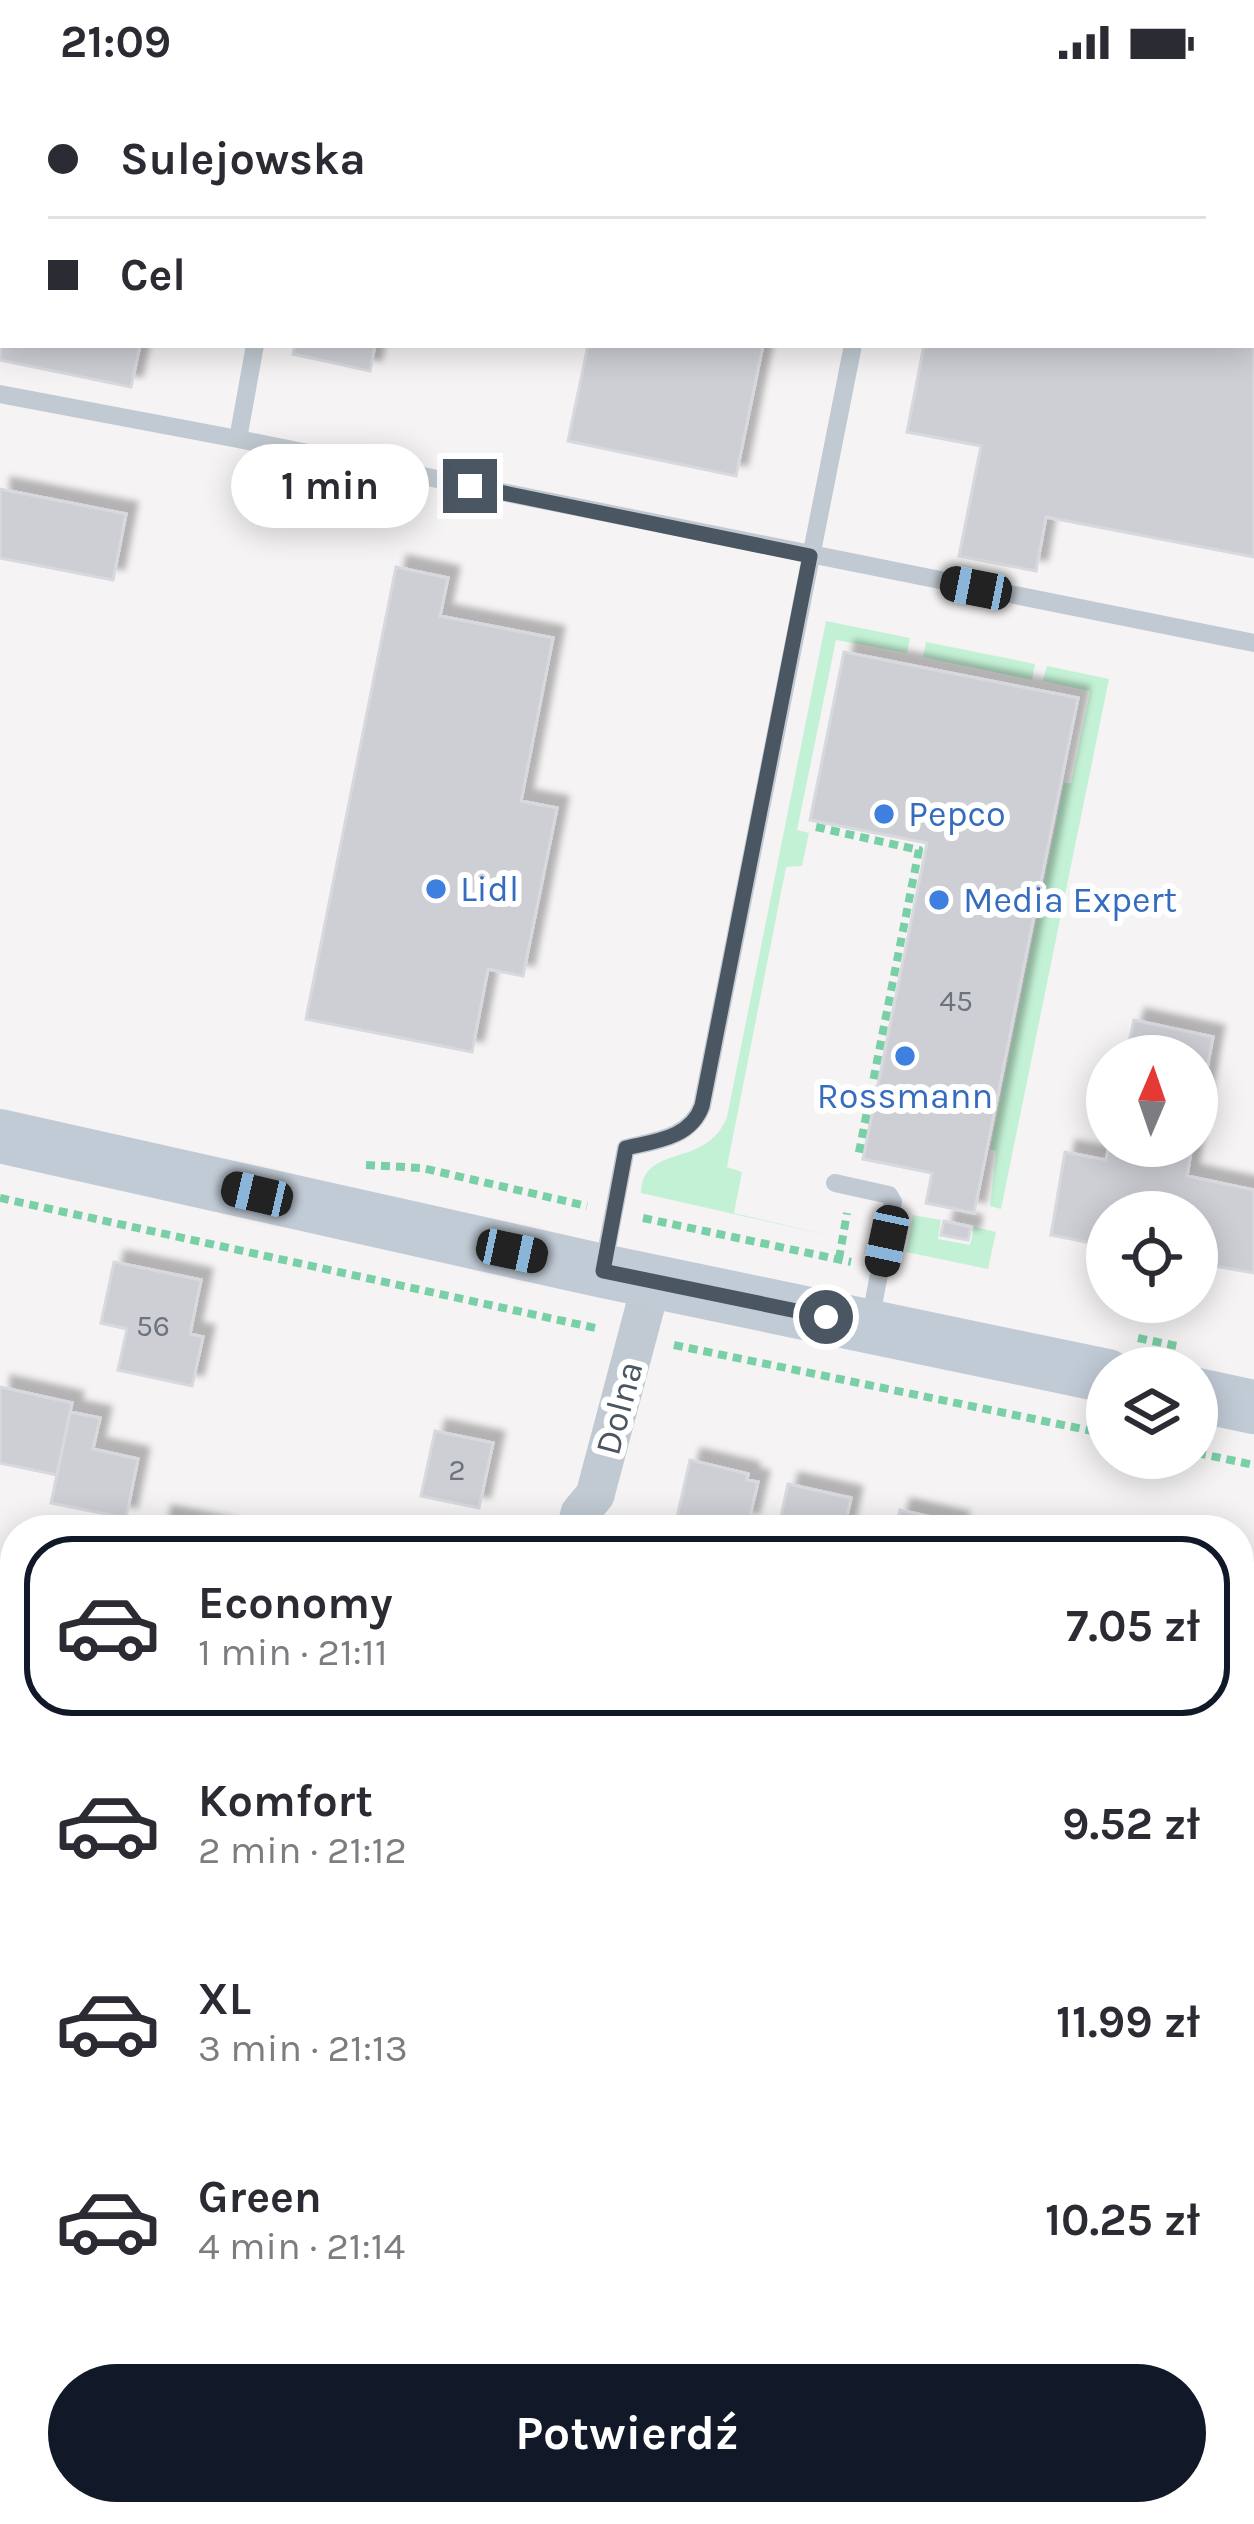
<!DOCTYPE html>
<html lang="pl">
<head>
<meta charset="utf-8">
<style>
  body { margin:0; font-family:Karla,sans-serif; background:#f7f7f7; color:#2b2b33; height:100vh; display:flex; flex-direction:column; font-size:45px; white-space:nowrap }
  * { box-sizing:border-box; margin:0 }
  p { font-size:39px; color:#7c7c81 }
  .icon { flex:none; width:66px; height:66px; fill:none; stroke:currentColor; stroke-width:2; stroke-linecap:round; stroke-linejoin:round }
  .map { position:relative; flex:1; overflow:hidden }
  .sheet { position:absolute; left:0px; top:1431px; width:1254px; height:1011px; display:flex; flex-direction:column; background:#fff; border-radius:48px 48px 0 0; box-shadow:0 6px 30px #0003 }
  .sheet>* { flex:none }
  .top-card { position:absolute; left:0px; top:0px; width:1254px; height:264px; box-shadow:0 6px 30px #0003; display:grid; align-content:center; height:264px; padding:0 48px; background:#fff }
  .needle { width:78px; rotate:2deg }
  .fabs { position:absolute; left:1086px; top:951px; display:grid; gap:24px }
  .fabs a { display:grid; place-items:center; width:132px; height:132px; border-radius:50%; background:#fff; box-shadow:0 6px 30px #0003; font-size:60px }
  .end { position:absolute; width:54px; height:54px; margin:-27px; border:15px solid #4a5661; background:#fff; box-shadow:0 0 0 6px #fff }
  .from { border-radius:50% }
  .bubble { position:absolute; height:84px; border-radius:42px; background:#fff; box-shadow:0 6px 30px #0003; font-size:39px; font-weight:700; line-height:84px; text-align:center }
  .car { position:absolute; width:36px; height:72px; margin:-36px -18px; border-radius:15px; box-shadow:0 0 9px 3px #0007; background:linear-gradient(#222 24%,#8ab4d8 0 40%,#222 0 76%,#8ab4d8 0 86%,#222 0) }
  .top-card b { display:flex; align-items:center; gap:42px; height:114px; font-size:45px }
  .top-card b+b { border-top:3px solid #e1e1e2 }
  .top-card i { width:30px; height:30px; background:#2b2b33 }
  ul { padding:21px 0 0; list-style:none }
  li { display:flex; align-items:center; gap:36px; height:180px; margin:0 24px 18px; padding:0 24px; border:6px solid transparent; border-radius:48px }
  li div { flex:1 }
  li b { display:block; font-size:45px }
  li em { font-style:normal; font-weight:700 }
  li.on { border-color:#111827 }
  li>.icon { width:108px; height:108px; stroke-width:1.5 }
  .button { display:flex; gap:24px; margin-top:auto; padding:24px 48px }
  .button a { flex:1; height:138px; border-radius:72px; background:#111827; color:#fff; font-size:48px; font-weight:700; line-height:138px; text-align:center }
  .status { display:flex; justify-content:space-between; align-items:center; height:84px; padding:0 60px; background:#fff; direction:ltr }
  .status svg { height:33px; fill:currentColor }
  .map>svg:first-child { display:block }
  .green { fill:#c3f1d5 }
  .building { fill:#cdcfd5; stroke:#d7d9de; stroke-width:3; filter:url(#shadow) }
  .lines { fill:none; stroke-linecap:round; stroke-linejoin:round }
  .path { stroke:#7ad0a6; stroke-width:8; stroke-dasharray:9 6; stroke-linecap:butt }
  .lane { stroke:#c1cad2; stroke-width:18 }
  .street { stroke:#c1cad2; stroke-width:39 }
  .secondary { stroke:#c1cbd6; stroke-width:54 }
  .route { stroke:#4a5661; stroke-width:15 }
  .shop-dot { fill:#3f7fe0; stroke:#fff; stroke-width:4.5 }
  .labels { text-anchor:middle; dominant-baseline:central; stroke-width:12; stroke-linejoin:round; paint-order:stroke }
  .number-label { font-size:30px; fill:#6b747e }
  .shop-label { font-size:36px; fill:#366cbe; stroke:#fff; text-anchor:start }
  .street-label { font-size:36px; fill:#4a5661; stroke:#fff }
</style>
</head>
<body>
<div class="status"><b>21:09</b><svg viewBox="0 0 49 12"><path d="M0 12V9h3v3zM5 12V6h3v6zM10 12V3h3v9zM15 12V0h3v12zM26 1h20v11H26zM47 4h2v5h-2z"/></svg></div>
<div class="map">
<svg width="1254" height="2440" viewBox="0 0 1254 2440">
  <defs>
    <filter id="shadow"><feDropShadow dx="11" dy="-11" stdDeviation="3" flood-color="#0004"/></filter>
  </defs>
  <rect width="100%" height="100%" fill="#f5f3f3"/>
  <path class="green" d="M826,537L910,554L907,569L836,556L797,746L809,749L802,782L786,783L727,1083L742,1088L734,1129L836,1153L641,1109C643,1058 706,1086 727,1033Z
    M926,558L1035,580L1032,596L923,573Z
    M1047,582L1109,595L1001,1125L990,1122L996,1067L990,1065L1064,699H1071L1090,607L1043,597Z
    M913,1131L941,1136L938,1155L970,1161L974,1143L996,1148L988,1185L906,1168Z"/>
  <path class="building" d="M46,0H193L46,3Z
    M641,0H880L641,3Z
    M975,0H1254V473L1046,433L1036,487L959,472L981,362L907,348L924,261H1251V3H975Z
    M3,211V261H140L131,303L0,276Z
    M295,261H375L370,287L293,270Z
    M588,261H763L736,392L568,357Z
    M0,405L126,430L113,496L0,474Z
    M396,483L448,494L440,532L553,554L521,717L557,724L523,892L488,885L472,968L306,935Z
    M844,568L1078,614L974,1129L926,1119L932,1089L863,1075L927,759L810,736Z
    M1134,936L1213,953L1197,1037V972H1126Z
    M1109,1062H1192L1187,1092L1254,1106V1189L1197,1179V1128H1107V1162L1051,1151L1065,1068L1106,1076Z
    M944,1137L971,1143L968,1156L941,1151Z
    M114,1178L201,1196L190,1250L203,1253L192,1302L118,1286L127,1245L101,1239Z
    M0,1303L72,1319L57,1391L0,1379Z
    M70,1328L100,1334L93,1365L138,1375L126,1434L51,1419Z
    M435,1347L493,1359L479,1424L421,1412Z
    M690,1376L748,1390L747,1396L758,1398L748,1440L737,1438L735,1446H674Z
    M788,1400L851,1414L844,1446H778Z
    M900,1426L958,1439L956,1446H895Z
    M161,1433L191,1439L225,1446H159Z
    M1239,1490L1254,1494L1251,1564L1239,1561Z
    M1254,2149V2216L1239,2212Z
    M0,2155L15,2158V2228L0,2224Z
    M1239,2281L1254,2285V2343L1239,2339Z
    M1239,2388L1250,2390L1245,2411L1254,2413V2440H1216L1183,2432L1184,2427H1239Z
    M160,2427H232L228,2440H156Z
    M380,2427H443L440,2440L426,2436L425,2440H376Z
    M632,2427H714L720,2429L716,2440H628Z
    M751,2427H761L803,2439L748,2440Z
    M1010,2427H1070L1067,2440H1007Z"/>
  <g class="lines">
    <path class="path" d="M816,743L919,766L858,1073
      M366,1081L422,1084L587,1122
      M0,1114L600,1245
      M643,1134L851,1178
      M839,1175L847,1129
      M1138,1254L1182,1263
      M674,1261L1107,1350
      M1197,1369L1254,1381
      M1239,1820L1245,1814L1254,1781"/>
    <path class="lane" d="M305,3V0
      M906,3V0
      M255,261L238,355L1254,559
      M0,310L238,355
      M835,1099L889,1111L893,1118L870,1237
      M603,1185L626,1064C655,1057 690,1054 702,1022L853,261"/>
    <path class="street" d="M576,1446L580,1429L595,1411L652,1197
      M0,1744L15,1688
      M1239,1929L1254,1873
      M304,2440L308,2427
      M1103,2440L1107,2427"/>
    <path class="secondary" d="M0,1052L603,1187L1107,1292
      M1197,1311L1254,1323"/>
  </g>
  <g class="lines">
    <path class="route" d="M470,402L810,472L702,1022C691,1054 655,1057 626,1064L603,1187L826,1233"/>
  </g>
  <g class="shop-dot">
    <circle cx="884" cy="730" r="12"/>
    <circle cx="436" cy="805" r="12"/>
    <circle cx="939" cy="816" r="12"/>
    <circle cx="905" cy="972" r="12"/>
  </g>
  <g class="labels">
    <g class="number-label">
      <text x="956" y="917">45</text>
      <text x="153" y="1242">56</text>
      <text x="457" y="1386">2</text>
    </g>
    <g class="shop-label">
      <text x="908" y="730">Pepco</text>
      <text x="460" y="805">Lidl</text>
      <text x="963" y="816">Media Expert</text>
      <text x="905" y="1012" text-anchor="middle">Rossmann</text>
    </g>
    <g class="street-label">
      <text transform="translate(619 1324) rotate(-75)">Dolna</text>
    </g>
  </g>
</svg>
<div class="fabs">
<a><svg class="needle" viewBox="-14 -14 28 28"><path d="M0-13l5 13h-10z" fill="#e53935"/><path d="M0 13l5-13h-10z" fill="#7c7c81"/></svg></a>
<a><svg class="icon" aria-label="locate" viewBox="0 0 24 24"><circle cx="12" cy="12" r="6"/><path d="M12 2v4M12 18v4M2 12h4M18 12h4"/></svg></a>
<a><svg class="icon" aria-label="layers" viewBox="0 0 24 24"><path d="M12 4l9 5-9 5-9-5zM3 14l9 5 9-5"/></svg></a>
</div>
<i class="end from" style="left:826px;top:1233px"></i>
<i class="end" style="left:470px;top:402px"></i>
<div class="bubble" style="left:231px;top:360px;width:198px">1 min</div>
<i class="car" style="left:976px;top:504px;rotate:281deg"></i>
<i class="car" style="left:257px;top:1110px;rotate:283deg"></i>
<i class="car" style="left:887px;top:1157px;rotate:192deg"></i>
<i class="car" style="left:512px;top:1167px;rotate:102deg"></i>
<div class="top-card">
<b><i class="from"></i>Sulejowska</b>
<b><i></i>Cel</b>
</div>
<section class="sheet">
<ul>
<li class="on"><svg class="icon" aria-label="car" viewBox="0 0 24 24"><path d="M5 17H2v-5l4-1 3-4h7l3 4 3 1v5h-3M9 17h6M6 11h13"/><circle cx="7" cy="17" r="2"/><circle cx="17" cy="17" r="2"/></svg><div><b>Economy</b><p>1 min · 21:11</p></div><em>7.05 zł</em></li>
<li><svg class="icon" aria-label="car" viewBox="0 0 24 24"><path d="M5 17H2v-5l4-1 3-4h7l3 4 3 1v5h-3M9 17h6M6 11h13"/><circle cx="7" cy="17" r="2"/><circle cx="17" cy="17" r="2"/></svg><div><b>Komfort</b><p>2 min · 21:12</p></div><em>9.52 zł</em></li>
<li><svg class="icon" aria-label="car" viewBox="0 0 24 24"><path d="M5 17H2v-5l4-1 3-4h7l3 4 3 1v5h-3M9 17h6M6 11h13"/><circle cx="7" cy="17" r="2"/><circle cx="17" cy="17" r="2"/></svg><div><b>XL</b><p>3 min · 21:13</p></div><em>11.99 zł</em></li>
<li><svg class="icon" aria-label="car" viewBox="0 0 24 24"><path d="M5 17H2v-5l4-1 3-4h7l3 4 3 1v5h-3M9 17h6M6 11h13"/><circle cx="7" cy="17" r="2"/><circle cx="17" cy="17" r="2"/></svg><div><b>Green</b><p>4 min · 21:14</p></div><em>10.25 zł</em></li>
</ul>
<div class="button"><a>Potwierdź</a></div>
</section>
</div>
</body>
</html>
